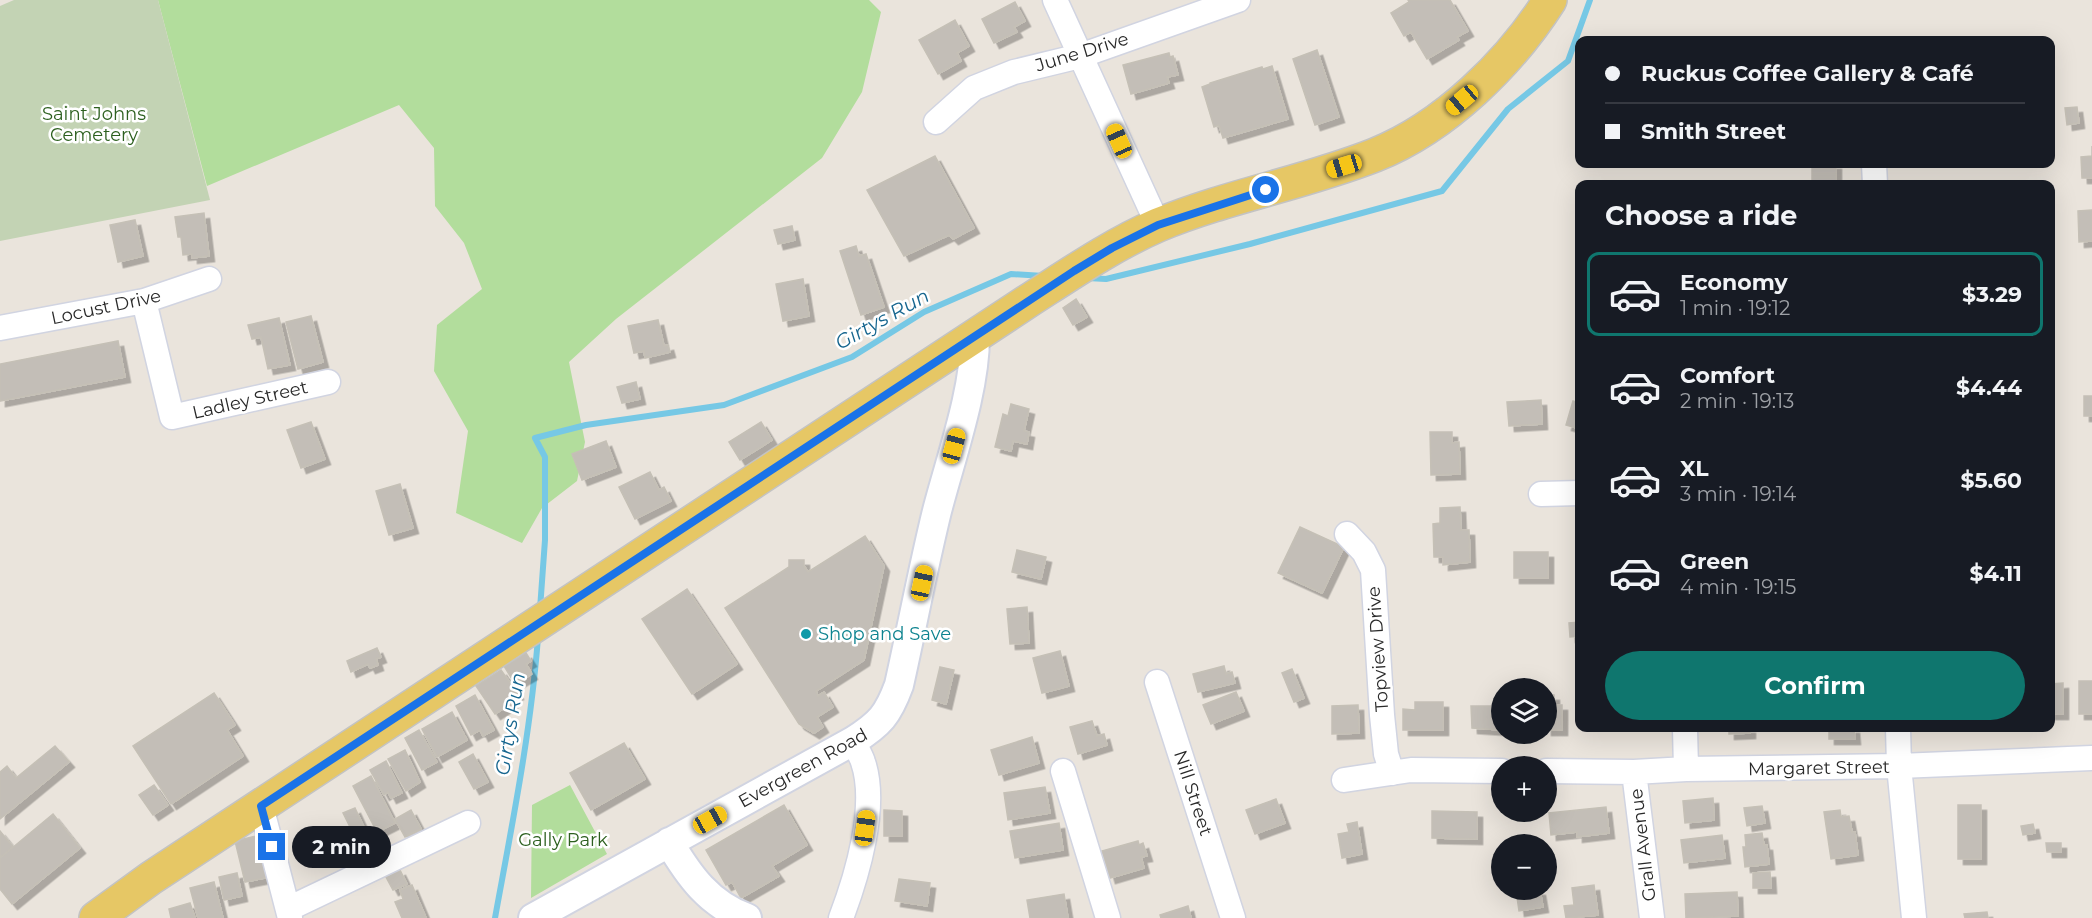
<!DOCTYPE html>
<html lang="en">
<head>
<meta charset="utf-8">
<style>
  body { margin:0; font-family:Montserrat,sans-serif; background:#20242c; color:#f1f3f6; height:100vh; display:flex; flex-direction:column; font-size:22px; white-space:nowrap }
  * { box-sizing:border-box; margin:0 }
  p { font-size:20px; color:#9ea1a6 }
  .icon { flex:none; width:33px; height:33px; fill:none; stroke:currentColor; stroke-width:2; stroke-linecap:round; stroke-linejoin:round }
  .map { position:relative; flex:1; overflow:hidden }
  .drawer { position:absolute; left:1575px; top:180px; width:480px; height:552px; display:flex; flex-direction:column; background:#171b24; border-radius:12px; box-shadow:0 6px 24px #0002 }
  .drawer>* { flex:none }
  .guide { position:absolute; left:1575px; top:36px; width:480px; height:132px; border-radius:12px; box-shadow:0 6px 24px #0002; display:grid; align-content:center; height:132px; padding:0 30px; background:#171b24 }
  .buttons { position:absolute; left:1491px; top:678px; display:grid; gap:12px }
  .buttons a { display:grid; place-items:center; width:66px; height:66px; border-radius:50%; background:#171b24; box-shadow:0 6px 24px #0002; font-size:30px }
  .end { position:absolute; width:27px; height:27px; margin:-14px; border:8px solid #1a73e8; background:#fff; box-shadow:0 0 0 3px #fff }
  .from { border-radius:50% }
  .bubble { position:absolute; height:42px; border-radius:21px; background:#171b24; box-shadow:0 6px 24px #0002; font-size:20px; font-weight:700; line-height:42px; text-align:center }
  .car { position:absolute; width:18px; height:36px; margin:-18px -9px; border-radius:8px; box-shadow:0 0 4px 2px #0007; background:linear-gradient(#f5c518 24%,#345 0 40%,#f5c518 0 76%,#345 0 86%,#f5c518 0) }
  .guide b { display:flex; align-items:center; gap:21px; height:57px; font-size:22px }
  .guide b+b { border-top:2px solid #363941 }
  .guide i { width:15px; height:15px; background:#f1f3f6 }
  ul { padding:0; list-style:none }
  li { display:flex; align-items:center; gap:18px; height:84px; margin:0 12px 9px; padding:0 18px; border:3px solid transparent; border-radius:12px }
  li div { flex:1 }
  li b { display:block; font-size:22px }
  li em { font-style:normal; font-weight:700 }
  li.selected { border-color:#0f766e }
  li>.icon { width:54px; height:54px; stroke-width:1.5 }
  h2 { padding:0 30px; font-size:27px; line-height:72px }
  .button { display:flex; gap:12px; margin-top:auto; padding:12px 30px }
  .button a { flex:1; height:69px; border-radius:36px; background:#0f766e; color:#fff; font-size:24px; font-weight:700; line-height:69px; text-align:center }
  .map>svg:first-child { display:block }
  .green { fill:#b2dd9c }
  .cemetery { fill:#c3d3b4 }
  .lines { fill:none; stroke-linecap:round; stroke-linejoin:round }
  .stream { stroke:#76c8e5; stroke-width:6 }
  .building { fill:#c3beb7; stroke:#c5c0b6; stroke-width:1.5; filter:url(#shadow) }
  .minor-casing { stroke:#d1d4e1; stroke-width:27 }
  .tertiary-casing { stroke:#d1d4e1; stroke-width:32 }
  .primary-casing { stroke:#c3c3c3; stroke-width:36 }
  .minor { stroke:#fff; stroke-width:24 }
  .tertiary { stroke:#fff; stroke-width:28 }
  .primary { stroke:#e6c765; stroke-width:33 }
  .route { stroke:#1a73e8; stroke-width:8 }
  .culture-dot { fill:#0f9aa8; stroke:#fff; stroke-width:2 }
  .labels { text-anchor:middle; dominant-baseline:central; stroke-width:5; stroke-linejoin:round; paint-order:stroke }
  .street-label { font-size:18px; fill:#292929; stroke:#fff }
  .park-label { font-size:18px; fill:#2d601f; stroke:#fff }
  .culture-label { font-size:18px; fill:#0d838f; stroke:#fff; text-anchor:start }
  .water-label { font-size:20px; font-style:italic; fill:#17668f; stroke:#fff }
</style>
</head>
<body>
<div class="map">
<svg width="2092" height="918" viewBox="0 0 2092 918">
  <defs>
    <filter id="shadow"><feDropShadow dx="5.5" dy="5.5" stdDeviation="0" flood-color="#0004"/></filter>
  </defs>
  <rect width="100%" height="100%" fill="#eae4dc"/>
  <path class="green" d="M158,0H869L881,12L862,92L822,158L616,319L569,362L585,442L577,481L542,508L522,543L456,513L468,431L434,371L437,325L482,289L464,243L435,206L434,148L399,105L207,186Z
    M570,785L607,854L531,898L532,805Z"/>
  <path class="cemetery" d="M14,0H158L210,200L0,241V6Z"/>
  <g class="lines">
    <path class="stream" d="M1087,278L1106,279L1250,244L1442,191L1508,109L1568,61L1590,0
      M540,609L545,540V457L535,438L586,425L724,405L852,357L924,312L1011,274L1044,276
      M495,918C512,825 531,731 538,637"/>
  </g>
  <path class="building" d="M1408,0H1450L1468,31L1457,37L1459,40L1427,59L1411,32L1404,36L1391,13L1409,2Z
    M1015,2L1025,21L1014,27L1017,32L994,43L982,19Z
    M955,20L969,46L957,53L961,61L938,74L919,40Z
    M1317,50L1339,117L1315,125L1293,59Z
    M1169,53L1170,57L1173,56L1178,75L1167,77L1169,83L1131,94L1123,65Z
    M1272,66L1288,119L1223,138L1219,125L1214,127L1202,87L1210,84V83L1262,67L1263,69Z
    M2077,107L2079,123L2067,125L2065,108Z
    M2092,146V178H2082L2081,157L2092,156Z
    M935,156L974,228L953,239L949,235L904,256L867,190Z
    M1812,164H1836V184H1812Z
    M2092,210V241L2079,242L2078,211Z
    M204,213L209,256L192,258V254L183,255L181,237H178L175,217Z
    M135,220L143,256L118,262L110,225Z
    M792,226L795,240L778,244L774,230Z
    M856,246L859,256L866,254L884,307L861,315L840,251Z
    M803,279L809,316L783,321L776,284Z
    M1076,299L1087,317L1073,325L1063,308Z
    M311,316L323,362L298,369L286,322Z
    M279,318L290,365L268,369L261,337L252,339L248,325Z
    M658,320L664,346L668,345L670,352L645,358L644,351L634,353L628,326Z
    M118,341L125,377L0,401V364Z
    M636,382L640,399L622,403L617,387Z
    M2084,396H2092V416H2084Z
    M1541,400L1542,424L1509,426L1507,402Z
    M1573,401L1580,403V429L1566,425Z
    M1011,404L1029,409L1024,431L1029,432L1027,444L1013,441L1011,451L995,447L1003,414L1008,416Z
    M311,422L325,459L301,468L287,430Z
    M761,422L772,440L740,460L729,442Z
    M1430,432H1452V443L1459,442L1460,474L1431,475Z
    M606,441L616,467L582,480L572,454Z
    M650,472L659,490L664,487L671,501L635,519L619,487Z
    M400,484L413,528L389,535L376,491Z
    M1460,507L1461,530H1469L1470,562L1443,565V557H1434L1433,524L1440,523V508Z
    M1300,527L1344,547L1322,593L1278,573Z
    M865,536L884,566L864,660L816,691L818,696L824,692L833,707L817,717L823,727L814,733L799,724L725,608L789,567V560H804V566L808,572Z
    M1017,550L1046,557L1041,579L1012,572Z
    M1514,552H1548V578H1514Z
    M687,589L737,664L692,694L642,619Z
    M1027,607L1029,643L1010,644L1007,609Z
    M1580,622V636L1570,637L1569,623Z
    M377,648L381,657L376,659L378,665L370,668L368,664L351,672L347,661Z
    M1060,651L1069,686L1042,693L1033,658Z
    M526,653L531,661L526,664L532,674L515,684L504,666Z
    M1224,666L1226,674L1232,672L1235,683L1198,692L1193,674Z
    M940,667L954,670L946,704L932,700Z
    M1292,669L1304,698L1294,702L1282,673Z
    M501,670L518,694L509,699L512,703L495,714L476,686Z
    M2079,681H2092V714H2079Z
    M2063,683V714H2050V684Z
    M1236,692L1244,711L1211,724L1203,705Z
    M214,693L235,725L227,730L243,756L171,804L133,746Z
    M475,695L494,730L483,736L480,730L471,735L456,706Z
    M1546,695H1554V705H1562V730H1546Z
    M1415,702H1443V730H1403V709L1415,710Z
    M1358,705L1359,733L1332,734V706Z
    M1471,706H1501V730L1472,728Z
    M452,712L467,740L437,757L422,729Z
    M1092,721L1097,736L1104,734L1107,745L1078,754L1070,727Z
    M1729,728H1750V733L1729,734Z
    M1829,728H1854L1855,739H1829Z
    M419,730L437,762L422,770L405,738Z
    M1032,737L1039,763L999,775L991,750Z
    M624,743L645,779L591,810L570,773Z
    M55,746L69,762L0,819V772L7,766L16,778Z
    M405,750L420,782L406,791L388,759Z
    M473,754L488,782L474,789L459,762Z
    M386,761L402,793L391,798L388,792L384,795L370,770Z
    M371,776L395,823L377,832L353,786Z
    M154,785L168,805L153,815L139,795Z
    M1045,787L1050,813L1008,820L1004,793Z
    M1713,798L1714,820L1685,823L1683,801Z
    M1276,799L1285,823L1255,834L1246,810Z
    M784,805L807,845L772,866L779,876L741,898L732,882L726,885L706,850Z
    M1958,805H1981V859H1958Z
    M1762,806L1765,823L1747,826L1744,808Z
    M1606,807L1609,833L1577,837V832L1551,835L1549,813Z
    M355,808L367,834L356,839L343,813Z
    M411,810L421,829L405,837L395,819Z
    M884,810L902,811V836H884Z
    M1840,810L1841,817L1849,816L1852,832H1855L1858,855L1831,859L1824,812Z
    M1432,811L1477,812V839L1432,838Z
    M53,814L80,848L12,904L0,889V858Z
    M1357,822L1362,854L1342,858L1338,834L1349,832L1347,824Z
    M1059,823L1063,850L1015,858L1010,831Z
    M2033,824L2035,833L2023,835L2021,826Z
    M0,831L13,847L0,858Z
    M374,833L384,851L360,863L351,845Z
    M1762,833L1764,845H1767L1769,864L1745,867L1743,847H1746L1745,835Z
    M260,835L270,877L245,882L235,841Z
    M1722,835L1725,858L1684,863L1681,840Z
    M1138,841L1139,845L1143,843L1147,856L1141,857L1144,868L1110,878L1102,851Z
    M2046,843H2061V852H2047Z
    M400,870L407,884L393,890L386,877Z
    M1770,872L1771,888H1753V873Z
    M237,873L242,896L224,900L219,877Z
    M899,879L930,883L927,906L895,901Z
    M214,882L223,918H198L190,888Z
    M412,885L426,918H402L395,902L403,899L400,890Z
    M1594,885L1598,915L1566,918L1564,906L1574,905L1572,888Z
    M1516,890H1540L1543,907L1519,911Z
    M1737,892L1738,916L1686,918L1685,894Z
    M1064,894L1068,918H1030L1027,900Z
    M190,903L195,918H171L169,909Z
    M1188,906L1191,918H1161L1160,915Z
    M1987,912L1988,918H1965L1964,914Z"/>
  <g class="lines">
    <defs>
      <path id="minor" d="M1055,0L1158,225
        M936,122L974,88L1014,72L1080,56L1238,0
        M1874,164L1875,184
        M144,301L172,417L328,382
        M0,328L144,301L209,279
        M1541,494L1580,493
        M1347,534L1364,552L1373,570L1382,715L1386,754L1392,773
        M1157,682L1233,918
        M1685,728L1686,769
        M1898,728L1899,766L1914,918
        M1063,771L1108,918
        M1546,771L1634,772L1686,769L1899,766L2092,758
        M1634,772L1652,918
        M1344,780L1411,770L1502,771
        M261,806L290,918
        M288,909L468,823
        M841,918C857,876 878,806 863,762C861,755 856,748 853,741"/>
      <path id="tertiary" d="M669,842C689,876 709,904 747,918
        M533,918L853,741C880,724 888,715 899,685C912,627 923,568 937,511C951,457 975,391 975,337"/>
      <path id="primary" d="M96,918L151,878L1028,301C1070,274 1112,245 1158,225C1228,196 1304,183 1375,155C1445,127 1510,63 1550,0"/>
    </defs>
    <use href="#minor" class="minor-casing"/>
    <use href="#tertiary" class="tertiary-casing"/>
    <use href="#primary" class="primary-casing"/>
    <use href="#minor" class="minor"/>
    <use href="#tertiary" class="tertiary"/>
    <use href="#primary" class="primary"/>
  </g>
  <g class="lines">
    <path class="route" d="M272,847L261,806L1074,271L1112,248L1158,225L1266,190"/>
  </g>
  <circle class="culture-dot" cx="806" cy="634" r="6"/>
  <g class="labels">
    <g class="street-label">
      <text transform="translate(1082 52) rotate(-17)">June Drive</text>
      <text transform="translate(106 307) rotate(-12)">Locust Drive</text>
      <text transform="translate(250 400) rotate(-13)">Ladley Street</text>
      <text transform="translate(1378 649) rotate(-94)">Topview Drive</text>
      <text transform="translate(803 768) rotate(-29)">Evergreen Road</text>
      <text transform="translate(1819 768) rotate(-1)">Margaret Street</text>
      <text transform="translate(1193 793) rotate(72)">Nill Street</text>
      <text transform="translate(1643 845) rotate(-97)">Grall Avenue</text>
    </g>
    <g class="park-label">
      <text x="94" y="114">Saint Johns<tspan x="94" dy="21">Cemetery</tspan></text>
      <text x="563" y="840">Gally Park</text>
    </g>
    <g class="culture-label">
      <text x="818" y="634">Shop and Save</text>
    </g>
    <g class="water-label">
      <text transform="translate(882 319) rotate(-29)">Girtys Run</text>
      <text transform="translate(510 724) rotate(-81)">Girtys Run</text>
    </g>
  </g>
</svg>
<div class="buttons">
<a><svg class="icon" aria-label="layers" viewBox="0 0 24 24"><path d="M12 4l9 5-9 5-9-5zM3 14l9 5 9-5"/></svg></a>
<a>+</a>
<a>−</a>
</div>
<i class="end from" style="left:1266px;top:190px"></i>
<i class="end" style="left:272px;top:847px"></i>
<div class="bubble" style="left:292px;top:826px;width:99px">2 min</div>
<i class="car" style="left:1462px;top:100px;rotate:230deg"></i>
<i class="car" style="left:1119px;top:141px;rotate:336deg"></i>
<i class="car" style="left:1344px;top:166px;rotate:253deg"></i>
<i class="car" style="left:954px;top:446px;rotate:15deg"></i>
<i class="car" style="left:922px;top:583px;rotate:12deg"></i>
<i class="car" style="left:710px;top:820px;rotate:61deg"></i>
<i class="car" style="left:865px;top:828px;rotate:8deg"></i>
<div class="guide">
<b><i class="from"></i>Ruckus Coffee Gallery &amp; Café</b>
<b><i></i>Smith Street</b>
</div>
<section class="drawer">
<h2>Choose a ride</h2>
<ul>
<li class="selected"><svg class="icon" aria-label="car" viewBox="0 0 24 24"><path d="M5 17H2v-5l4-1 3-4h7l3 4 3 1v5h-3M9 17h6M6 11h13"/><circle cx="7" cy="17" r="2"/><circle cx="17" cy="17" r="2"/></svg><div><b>Economy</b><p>1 min · 19:12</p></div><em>$3.29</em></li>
<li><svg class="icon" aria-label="car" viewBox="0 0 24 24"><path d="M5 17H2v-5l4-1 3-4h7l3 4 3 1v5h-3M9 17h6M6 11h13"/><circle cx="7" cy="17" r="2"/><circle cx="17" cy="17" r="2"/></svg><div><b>Comfort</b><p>2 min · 19:13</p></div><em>$4.44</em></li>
<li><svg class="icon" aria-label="car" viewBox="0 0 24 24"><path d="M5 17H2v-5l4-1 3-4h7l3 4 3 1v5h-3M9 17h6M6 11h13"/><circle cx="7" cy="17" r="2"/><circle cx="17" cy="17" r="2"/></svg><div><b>XL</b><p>3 min · 19:14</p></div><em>$5.60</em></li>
<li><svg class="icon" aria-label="car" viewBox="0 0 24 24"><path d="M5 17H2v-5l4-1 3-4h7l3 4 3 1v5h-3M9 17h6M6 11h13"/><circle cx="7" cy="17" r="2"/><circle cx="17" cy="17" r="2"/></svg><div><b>Green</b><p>4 min · 19:15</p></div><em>$4.11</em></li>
</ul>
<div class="button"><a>Confirm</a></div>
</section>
</div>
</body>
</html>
